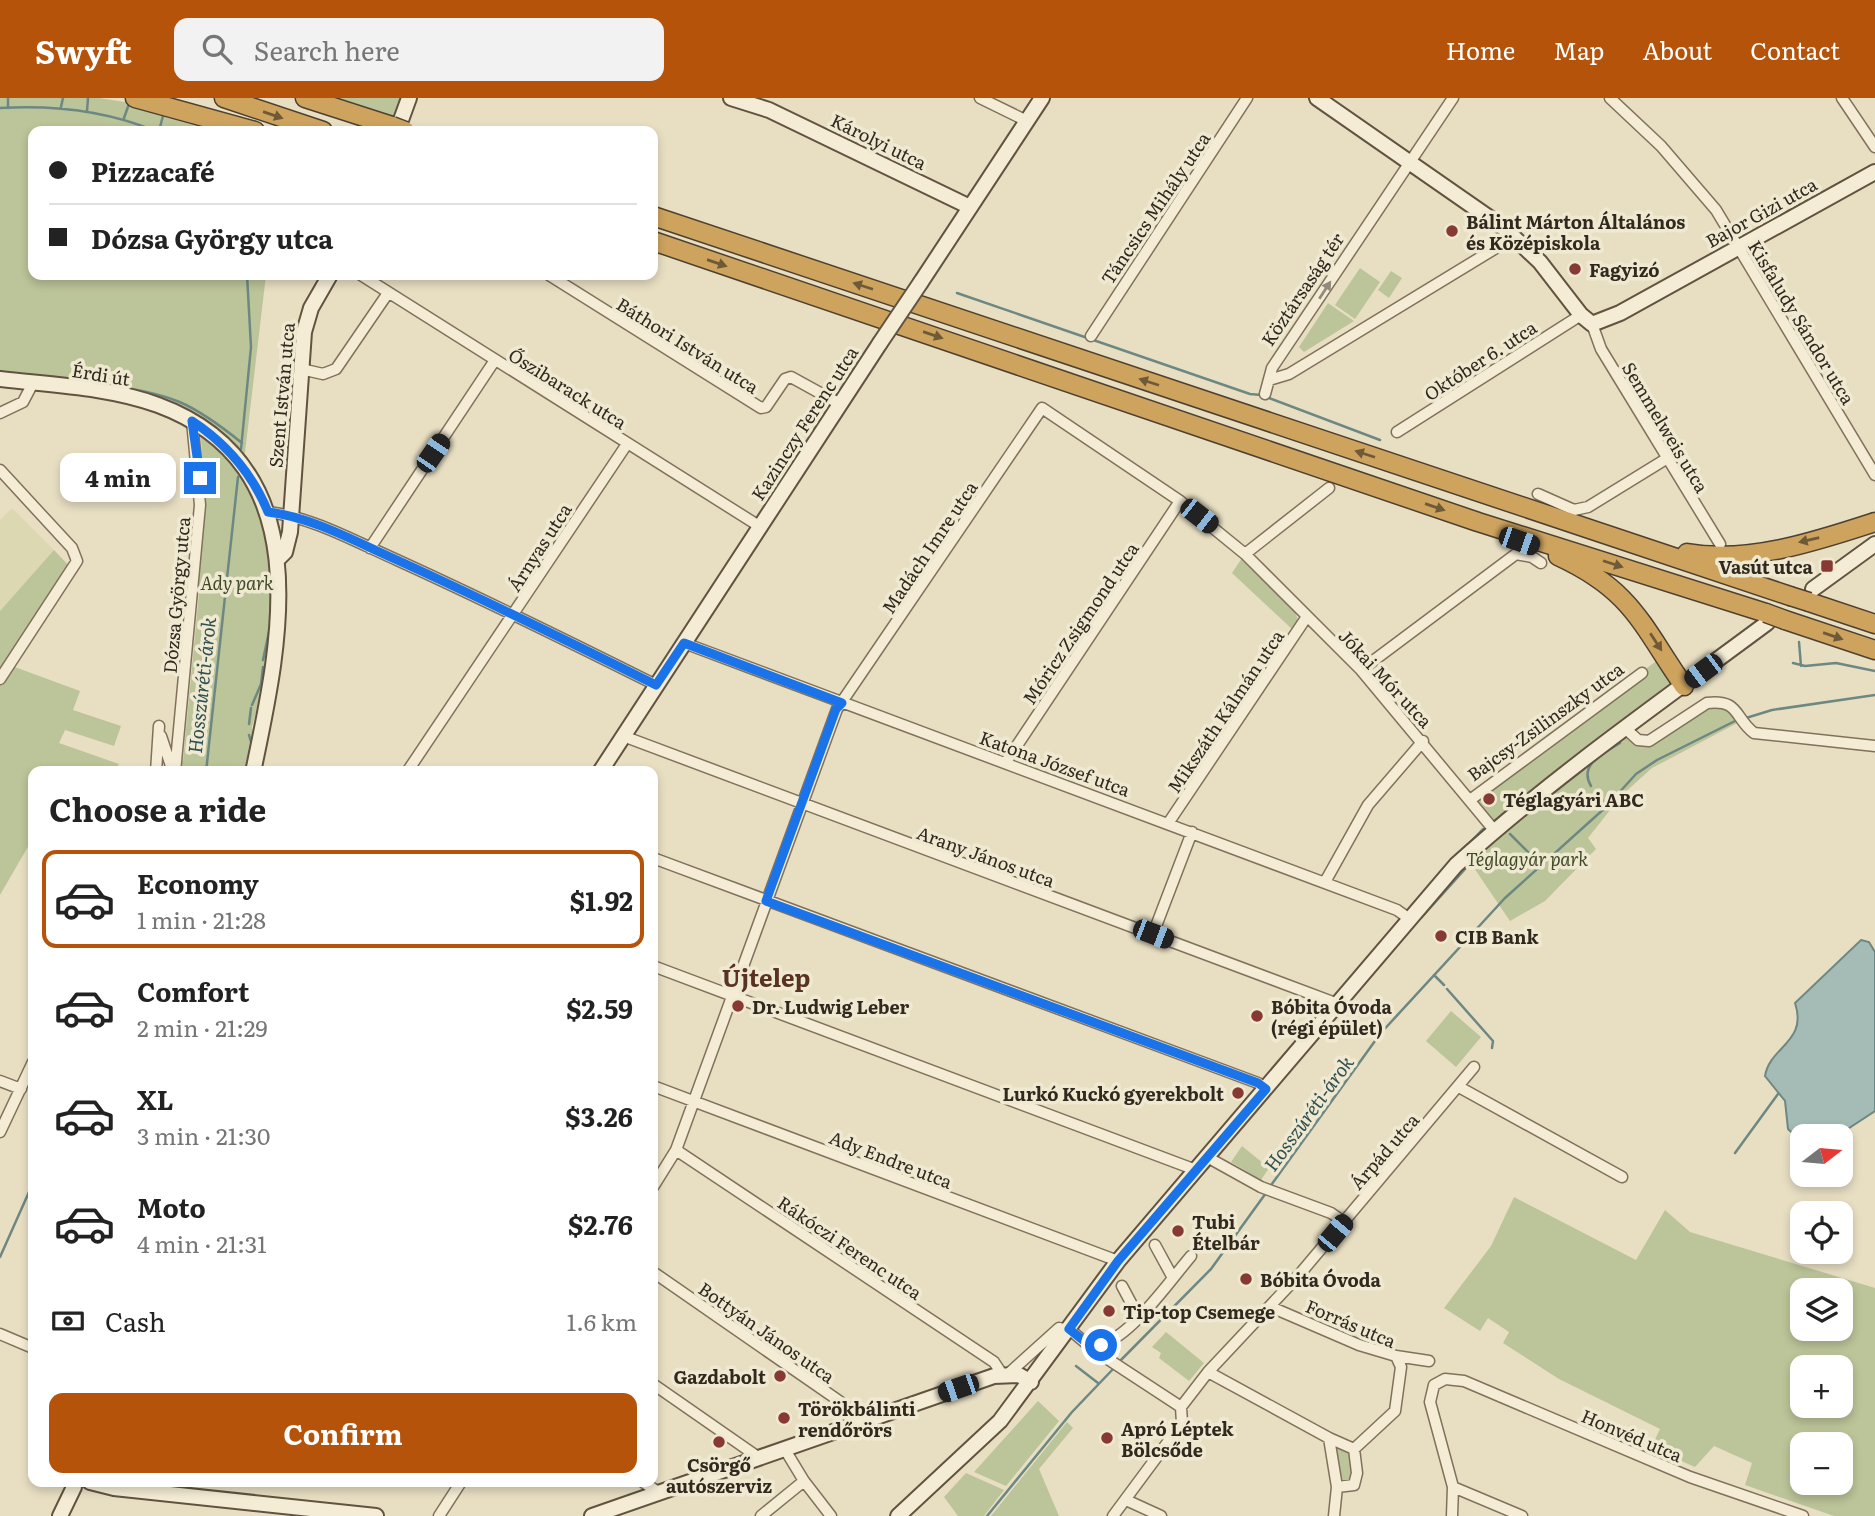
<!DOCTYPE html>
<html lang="en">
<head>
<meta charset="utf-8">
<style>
  body { margin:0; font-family:Literata,serif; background:#f2f2f2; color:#222; height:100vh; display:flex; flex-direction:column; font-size:26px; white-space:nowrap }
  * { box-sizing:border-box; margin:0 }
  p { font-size:23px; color:#767676 }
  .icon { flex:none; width:38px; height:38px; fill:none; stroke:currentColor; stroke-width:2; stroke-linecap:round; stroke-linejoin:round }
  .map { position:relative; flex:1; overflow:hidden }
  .details { position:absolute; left:28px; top:668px; width:630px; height:721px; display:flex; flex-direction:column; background:#fff; border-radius:14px; box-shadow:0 4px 10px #0003 }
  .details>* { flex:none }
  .guide { position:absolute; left:28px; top:28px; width:630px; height:154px; border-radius:14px; box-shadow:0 4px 10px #0003; display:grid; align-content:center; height:154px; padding:0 21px; background:#fff }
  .needle { width:46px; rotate:74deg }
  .fabs { position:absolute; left:1790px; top:1026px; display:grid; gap:14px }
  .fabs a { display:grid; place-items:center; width:63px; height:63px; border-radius:14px; background:#fff; box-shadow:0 4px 10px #0003; font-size:35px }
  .end { position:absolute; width:32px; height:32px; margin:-16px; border:9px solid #1a73e8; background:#fff; box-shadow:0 0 0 4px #fff }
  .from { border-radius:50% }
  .bubble { position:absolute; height:49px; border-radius:14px; background:#fff; box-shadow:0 4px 10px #0003; font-size:23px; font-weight:700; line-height:49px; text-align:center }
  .car { position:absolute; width:21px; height:42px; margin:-21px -10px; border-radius:9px; box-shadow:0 0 5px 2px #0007; background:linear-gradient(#222 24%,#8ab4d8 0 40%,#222 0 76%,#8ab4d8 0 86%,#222 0) }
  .guide b { display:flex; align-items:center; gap:24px; height:66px; font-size:26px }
  .guide b+b { border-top:2px solid #e0e0e0 }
  .guide i { width:18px; height:18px; background:#222 }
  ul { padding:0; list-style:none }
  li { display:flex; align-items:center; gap:21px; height:98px; margin:0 14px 10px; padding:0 7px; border:4px solid transparent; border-radius:14px }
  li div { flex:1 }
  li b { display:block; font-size:26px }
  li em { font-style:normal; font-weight:700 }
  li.active { border-color:#b45309 }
  li>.icon { width:63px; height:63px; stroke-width:1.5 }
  h2 { padding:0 21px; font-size:32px; line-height:84px }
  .pay { display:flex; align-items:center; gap:18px; height:77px; padding:0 21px; font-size:26px }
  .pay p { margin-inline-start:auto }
  .button { display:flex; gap:14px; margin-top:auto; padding:14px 21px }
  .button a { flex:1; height:80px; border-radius:14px; background:#b45309; color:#fff; font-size:28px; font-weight:700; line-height:80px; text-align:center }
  header { display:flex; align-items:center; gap:42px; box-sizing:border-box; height:98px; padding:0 35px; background:#b45309; color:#fff }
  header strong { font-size:33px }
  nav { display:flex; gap:38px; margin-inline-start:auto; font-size:24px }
  .search { width:490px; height:63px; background:#f2f2f2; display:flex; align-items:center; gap:18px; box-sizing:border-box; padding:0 24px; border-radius:14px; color:#767676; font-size:26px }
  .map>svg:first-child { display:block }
  .farmland { fill:#dcd8b2 }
  .green { fill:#bcc499; fill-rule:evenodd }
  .water { fill:#a5bbb6; stroke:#6d8883; stroke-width:2 }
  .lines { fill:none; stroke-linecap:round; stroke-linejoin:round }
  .stream { stroke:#6d8883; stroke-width:2.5 }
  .street-casing { stroke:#80715c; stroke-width:13 }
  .secondary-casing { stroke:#615340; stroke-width:18 }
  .highway-casing { stroke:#4e4030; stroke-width:21 }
  .street { stroke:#f4ecd5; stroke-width:10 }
  .secondary { stroke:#f4ecd5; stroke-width:14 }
  .highway { stroke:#cda35e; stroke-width:18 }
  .secondary-bridge-casing { stroke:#615340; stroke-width:18; stroke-linecap:butt }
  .highway-bridge-casing { stroke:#4e4030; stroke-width:21; stroke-linecap:butt }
  .secondary-bridge { stroke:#f4ecd5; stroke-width:14 }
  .highway-bridge { stroke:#cda35e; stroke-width:18 }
  .oneway { fill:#6f5a38 }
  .oneway2 { fill:#928a7a }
  .route { stroke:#1a73e8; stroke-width:9 }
  .poi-dot { fill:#873934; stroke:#f0e9d2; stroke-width:2.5 }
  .labels { text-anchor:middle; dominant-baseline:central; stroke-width:7; stroke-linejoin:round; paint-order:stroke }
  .street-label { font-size:18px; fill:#31291e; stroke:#f0e9d2 }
  .poi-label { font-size:18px; font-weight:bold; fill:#31291e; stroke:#f0e9d2; text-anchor:start }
  .park-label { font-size:18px; font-style:italic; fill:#404b28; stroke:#f0e9d2 }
  .water-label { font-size:19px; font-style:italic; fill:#304f4f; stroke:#f0e9d2 }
  .district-label { font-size:24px; font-weight:bold; fill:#583223; stroke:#f0e9d2 }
</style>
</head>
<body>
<header>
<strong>Swyft</strong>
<div class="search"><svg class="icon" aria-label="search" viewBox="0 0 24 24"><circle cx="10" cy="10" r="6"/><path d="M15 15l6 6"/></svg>Search here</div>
<nav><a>Home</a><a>Map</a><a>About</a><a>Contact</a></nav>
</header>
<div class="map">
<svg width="1875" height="1418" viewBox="0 0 1875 1418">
  <rect width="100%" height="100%" fill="#e8dfc3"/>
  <path class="farmland" d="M12,410L54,452L0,513V422Z"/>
  <path class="green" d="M0,0H99L125,4L231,33H33V177H266L244,363L193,319L0,277Z
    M337,0H403L395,21Z
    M1360,170L1380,184L1355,221L1335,207Z
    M1391,173L1402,180L1389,200L1378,192Z
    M1328,205L1354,223L1304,254L1299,249Z
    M201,336L243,376L269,435L274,513L262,592L252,629L254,647L248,674H178L180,663H183L199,495H196L203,406Z
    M54,452L74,473L12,568L80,593L73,612L121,628L114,648L65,632L59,645L119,666L115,674H33V740L0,797V588L11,568L0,576V513Z
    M1242,460L1295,514L1299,524L1293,532L1232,475Z
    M1663,558L1684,588L1626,631L1643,644L1718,604L1743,622L1652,670L1622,697L1588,740L1596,751L1545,803L1510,823L1472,767L1494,732L1470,702Z
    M1451,913L1481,939L1456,969L1426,943Z
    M1242,1048L1269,1070L1261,1082L1231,1064Z
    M1514,1099L1636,1162L1665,1112L1690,1134L1875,1190V1418H1834L1745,1387L1752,1365L1714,1348L1695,1369L1651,1350L1660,1331L1559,1281L1503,1245L1509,1234L1488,1220L1480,1233L1444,1210L1491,1148ZM1802,1192H1841V1230H1802ZM1802,1269H1841V1307H1802ZM1802,1346H1841V1384H1802Z
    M1166,1234L1204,1265L1189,1283L1159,1260L1161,1255L1152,1249Z
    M1038,1303L1059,1323L1006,1388L974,1374Z
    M1067,1324L1073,1330L1039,1371L1059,1418H991Z
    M1334,1346L1351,1352L1353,1383L1343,1385L1340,1383Z
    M966,1375L1004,1392L984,1418H958L944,1399Z"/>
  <path class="water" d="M1861,842L1869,844L1875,854V1013L1837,1038H1802V1044L1788,1031L1785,1003L1765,978C1770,948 1808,944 1795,905Z"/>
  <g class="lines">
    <path class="stream" d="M8,0V10
      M61,9L63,0
      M0,10C54,7 105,12 155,33
      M87,13L88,0
      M124,20L130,3
      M159,33L164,14
      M957,195L1250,296L1261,297
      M108,287C172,297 190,303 242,345
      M1269,300L1380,342
      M241,351L251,249L247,177
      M1799,544L1801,568
      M263,562L270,529
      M1793,565L1805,568L1836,565L1875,573
      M252,607L261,586L263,569
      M1746,620L1772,612L1875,597
      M249,626L251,610
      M249,637L252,647
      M206,674L238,379
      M1591,688C1578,666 1604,655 1620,645
      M1596,694L1607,707
      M1510,736L1541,767
      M1461,754L1483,731
      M1421,820L1475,760
      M1434,877L1444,887
      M1447,891L1493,943L1492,950
      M1735,1055L1778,996
      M1269,1090L1380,936L1505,800L1606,709L1636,676L1657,662L1739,621
      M0,1159L33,1085
      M1119,1264L1211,1171L1266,1095
      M1076,1268L1098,1285
      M987,1418L1072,1314L1115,1269"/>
    <defs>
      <path id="street" d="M980,0L1027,23
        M1610,0L1661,48L1716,112L1875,377
        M1842,0L1875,49
        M361,177L759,428
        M549,177L761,310L766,309L785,281L791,279L840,306
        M1592,226L1601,251L1720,446
        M1091,238L1247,0
        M301,271L323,276L336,271L388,195
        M1269,282L1289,276L1514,139
        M1265,296L1272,270L1453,0
        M0,315L23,304L33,285
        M1397,334L1581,217
        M0,372L72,450L77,463L0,581
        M1538,396L1574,412L1588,409L1666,361
        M268,414C312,419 356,444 397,462C485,502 570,544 656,587
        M370,450L495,262
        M1245,456L1329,390
        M684,545L1397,812L1411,822
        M1361,572L1516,456L1532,459L1541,465
        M1626,631L1638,642L1649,643L1707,605C1740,601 1734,620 1754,635L1875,648
        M161,638L173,674
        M623,638L1338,906
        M1006,664L1180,403
        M156,674L159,628
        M175,674L200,407L192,323
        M407,674L627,346
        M1470,702L1642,575
        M1169,724L1306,520
        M653,760L1258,985L1266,991
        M1325,784L1368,707L1423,643
        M1153,836L1192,734
        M653,868L1196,1072
        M0,983L21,991
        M653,988L1118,1163
        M1459,989L1622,1079
        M0,1034L33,964
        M676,1052L994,1264L1002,1276
        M1207,1059L1261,1089L1331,1115L1344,1124
        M653,1089L676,1052L837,611L1042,310L1180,403L1245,456L1361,572L1494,732
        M1155,1147L1173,1180
        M653,1174L845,1307L858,1325
        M1122,1188L1138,1218
        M1271,1209L1359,1247L1396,1258L1429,1263
        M1069,1231L1094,1252L1181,1309
        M0,1236L33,1250
        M1098,1254L1101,1247C1133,1236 1169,1184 1191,1158
        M1208,1274L1329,1340L1337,1389L1334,1418
        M1008,1276L1059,1230L1068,1232
        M653,1286L758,1359
        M1329,1340L1354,1351L1357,1375L1354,1387L1337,1389
        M784,1350L804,1383L831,1418
        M1354,1351L1395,1313L1401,1269L1396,1258
        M643,1384L658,1394
        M1453,1389L1522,1418
        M1126,1402L1161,1418
        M439,1418L461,1384
        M761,1418L804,1383
        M1113,1418L1182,1325L1181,1309L1208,1274L1299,1177L1474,969
        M1452,1418L1453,1389L1430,1304L1434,1287L1445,1281L1464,1283L1690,1379L1803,1418"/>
      <path id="secondary" d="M731,0L769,12L970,109
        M1317,0L1504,130L1540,164L1581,217L1592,226L1620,215L1875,74
        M397,33L409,0
        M921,184L1042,0
        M0,281C51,287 109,289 158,307C320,367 281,542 253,674
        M279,460L285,454L290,434L304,234L311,210L330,177
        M1813,491L1875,446
        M600,674L880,245
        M90,1384L114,1390L376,1418
        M60,1418L74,1389
        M592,1418L994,1278L1019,1277L1031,1284
        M898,1418L1000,1323L1118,1163L1456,767C1553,679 1662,603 1767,525"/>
      <path id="highway" d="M135,0L255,33
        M224,0L323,33
        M305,0L392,28
        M653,118L1790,498
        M653,143L1478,424L1766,515
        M1687,455C1748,466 1817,443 1875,424
        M1558,458C1632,492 1641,526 1684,588
        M1809,504L1875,526
        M1785,522L1875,552"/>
    </defs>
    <use href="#street" class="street-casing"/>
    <use href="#secondary" class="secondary-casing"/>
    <use href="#highway" class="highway-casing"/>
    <use href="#street" class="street"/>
    <use href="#secondary" class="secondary"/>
    <use href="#highway" class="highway"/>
    <defs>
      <path id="secondary-bridge" d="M880,245L921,184"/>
      <path id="highway-bridge" d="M392,28L405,33
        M1790,498L1809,504
        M1766,515L1785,522"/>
    </defs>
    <use href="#secondary-bridge" class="secondary-bridge-casing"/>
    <use href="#highway-bridge" class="highway-bridge-casing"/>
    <use href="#secondary-bridge" class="secondary-bridge"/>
    <use href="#highway-bridge" class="highway-bridge"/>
  </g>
  <defs><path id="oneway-solid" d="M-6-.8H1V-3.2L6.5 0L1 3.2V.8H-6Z" transform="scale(1.75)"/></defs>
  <g class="oneway">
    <use href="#oneway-solid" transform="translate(273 17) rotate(19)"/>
    <use href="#oneway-solid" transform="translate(717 165) rotate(19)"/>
    <use href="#oneway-solid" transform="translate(863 188) rotate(-162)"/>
    <use href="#oneway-solid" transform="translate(933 237) rotate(19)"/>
    <use href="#oneway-solid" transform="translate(1149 284) rotate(-162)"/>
    <use href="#oneway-solid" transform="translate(1365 356) rotate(-162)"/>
    <use href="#oneway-solid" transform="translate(1435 409) rotate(19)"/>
    <use href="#oneway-solid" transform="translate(1809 442) rotate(167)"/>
    <use href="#oneway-solid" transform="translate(1613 466) rotate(18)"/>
    <use href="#oneway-solid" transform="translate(1833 538) rotate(19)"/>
    <use href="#oneway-solid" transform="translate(1656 544) rotate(57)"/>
  </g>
  <use class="oneway2" href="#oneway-solid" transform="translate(1325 192) rotate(-57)"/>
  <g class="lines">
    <path class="route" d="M200,380L192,323C227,346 252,375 268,414C312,419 356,444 397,462C485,502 570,544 656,587L684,545L842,605L836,611L766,803L1258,985L1266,991L1118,1163L1069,1231L1098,1254L1101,1247"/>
  </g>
  <g class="poi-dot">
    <circle cx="1452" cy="133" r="7"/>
    <circle cx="1575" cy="171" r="7"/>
    <rect x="1820" y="461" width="14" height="14" rx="3.5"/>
    <circle cx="1489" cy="701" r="7"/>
    <circle cx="1441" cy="838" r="7"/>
    <circle cx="738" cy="908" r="7"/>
    <circle cx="1257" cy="918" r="7"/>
    <circle cx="1238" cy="995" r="7"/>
    <circle cx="1178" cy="1133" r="7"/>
    <circle cx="1246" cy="1181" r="7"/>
    <circle cx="1109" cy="1213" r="7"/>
    <circle cx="780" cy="1278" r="7"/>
    <circle cx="784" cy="1320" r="7"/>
    <circle cx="1107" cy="1340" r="7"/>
    <circle cx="719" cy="1344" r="7"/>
  </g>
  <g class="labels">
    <g class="street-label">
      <text transform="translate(879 43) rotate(26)">Károlyi utca</text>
      <text transform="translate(1155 110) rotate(-56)">Táncsics Mihály utca</text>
      <text transform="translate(1761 114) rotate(-29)">Bajor Gizi utca</text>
      <text transform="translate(1302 191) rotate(-56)">Köztársaság tér</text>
      <text transform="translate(1802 224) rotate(59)">Kisfaludy Sándor utca</text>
      <text transform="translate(688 247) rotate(32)">Báthori István utca</text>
      <text transform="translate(1480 262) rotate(-33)">Október 6. utca</text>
      <text transform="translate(101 276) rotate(9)">Érdi út</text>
      <text transform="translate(568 290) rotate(32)">Őszibarack utca</text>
      <text transform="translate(281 297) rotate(-85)">Szent István utca</text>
      <text transform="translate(804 325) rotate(-57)">Kazinczy Ferenc utca</text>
      <text transform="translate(1666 329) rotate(59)">Semmelweis utca</text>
      <text transform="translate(539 449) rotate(-57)">Árnyas utca</text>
      <text transform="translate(929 449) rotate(-56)">Madách Imre utca</text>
      <text transform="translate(176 497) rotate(-85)">Dózsa György utca</text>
      <text transform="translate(1080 525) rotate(-56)">Móricz Zsigmond utca</text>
      <text transform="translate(1386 580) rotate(47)">Jókai Mór utca</text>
      <text transform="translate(1225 613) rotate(-56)">Mikszáth Kálmán utca</text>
      <text transform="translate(1545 623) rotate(-36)">Bajcsy-Zsilinszky utca</text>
      <text transform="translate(1055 665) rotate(20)">Katona József utca</text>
      <text transform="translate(986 758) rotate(20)">Arany János utca</text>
      <text transform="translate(1384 1053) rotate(-49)">Árpád utca</text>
      <text transform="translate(891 1061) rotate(21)">Ady Endre utca</text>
      <text transform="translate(850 1149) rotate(34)">Rákóczi Ferenc utca</text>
      <text transform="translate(1351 1225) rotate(23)">Forrás utca</text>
      <text transform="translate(767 1234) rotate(35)">Bottyán János utca</text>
      <text transform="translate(1632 1337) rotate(23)">Honvéd utca</text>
    </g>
    <g class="poi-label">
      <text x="1466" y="123">Bálint Márton Általános<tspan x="1466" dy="21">és Középiskola</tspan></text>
      <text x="1589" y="171">Fagyizó</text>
      <text x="1813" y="468" text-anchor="end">Vasút utca</text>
      <text x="1503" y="701">Téglagyári ABC</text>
      <text x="1455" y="838">CIB Bank</text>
      <text x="752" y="908">Dr. Ludwig Leber</text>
      <text x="1271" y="908">Bóbita Óvoda<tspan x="1271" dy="21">(régi épület)</tspan></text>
      <text x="1224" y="995" text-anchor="end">Lurkó Kuckó gyerekbolt</text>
      <text x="1192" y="1123">Tubi<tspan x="1192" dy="21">Ételbár</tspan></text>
      <text x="1260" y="1181">Bóbita Óvoda</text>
      <text x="1123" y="1213">Tip-top Csemege</text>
      <text x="766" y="1278" text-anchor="end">Gazdabolt</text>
      <text x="798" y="1310">Törökbálinti<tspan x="798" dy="21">rendőrörs</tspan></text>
      <text x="1121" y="1330">Apró Léptek<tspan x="1121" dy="21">Bölcsőde</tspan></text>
      <text x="719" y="1366" text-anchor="middle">Csörgő<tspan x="719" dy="21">autószerviz</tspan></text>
    </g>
    <g class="park-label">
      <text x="237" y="484">Ady park</text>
      <text x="1527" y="760">Téglagyár park</text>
    </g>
    <g class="water-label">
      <text transform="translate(201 587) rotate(-84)">Hosszúréti-árok</text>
      <text transform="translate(1308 1015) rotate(-54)">Hosszúréti-árok</text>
    </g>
    <g class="district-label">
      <text x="766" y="878">Újtelep</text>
    </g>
  </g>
</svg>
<div class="fabs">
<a><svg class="needle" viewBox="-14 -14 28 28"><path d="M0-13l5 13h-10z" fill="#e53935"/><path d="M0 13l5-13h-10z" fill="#767676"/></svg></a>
<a><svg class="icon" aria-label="locate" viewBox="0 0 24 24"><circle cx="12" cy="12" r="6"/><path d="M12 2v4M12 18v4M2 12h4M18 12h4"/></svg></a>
<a><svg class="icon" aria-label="layers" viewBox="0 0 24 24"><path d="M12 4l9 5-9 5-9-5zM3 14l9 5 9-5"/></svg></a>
<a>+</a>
<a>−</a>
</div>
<i class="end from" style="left:1101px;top:1247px"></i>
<i class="end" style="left:200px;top:380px"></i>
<div class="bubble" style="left:60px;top:355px;width:116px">4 min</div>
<i class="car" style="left:433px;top:355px;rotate:34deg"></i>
<i class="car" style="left:1199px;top:418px;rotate:128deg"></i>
<i class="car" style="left:1519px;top:443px;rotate:109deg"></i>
<i class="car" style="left:1703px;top:573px;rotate:233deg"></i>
<i class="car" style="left:1153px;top:836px;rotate:111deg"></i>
<i class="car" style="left:1335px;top:1135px;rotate:40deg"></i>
<i class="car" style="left:958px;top:1290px;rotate:251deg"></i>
<div class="guide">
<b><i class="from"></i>Pizzacafé</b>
<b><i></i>Dózsa György utca</b>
</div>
<section class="details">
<h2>Choose a ride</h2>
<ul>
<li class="active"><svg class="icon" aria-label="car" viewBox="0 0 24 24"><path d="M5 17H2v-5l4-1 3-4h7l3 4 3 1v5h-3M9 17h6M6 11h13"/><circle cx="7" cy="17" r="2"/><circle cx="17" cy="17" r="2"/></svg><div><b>Economy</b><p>1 min · 21:28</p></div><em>$1.92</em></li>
<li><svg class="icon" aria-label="car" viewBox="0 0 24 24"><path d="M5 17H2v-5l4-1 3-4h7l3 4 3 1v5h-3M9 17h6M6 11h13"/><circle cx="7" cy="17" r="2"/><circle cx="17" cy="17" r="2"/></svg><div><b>Comfort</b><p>2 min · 21:29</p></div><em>$2.59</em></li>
<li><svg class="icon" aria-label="car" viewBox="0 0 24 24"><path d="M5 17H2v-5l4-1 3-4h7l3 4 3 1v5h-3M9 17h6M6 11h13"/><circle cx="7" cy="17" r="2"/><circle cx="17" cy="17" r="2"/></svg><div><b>XL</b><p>3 min · 21:30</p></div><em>$3.26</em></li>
<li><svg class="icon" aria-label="car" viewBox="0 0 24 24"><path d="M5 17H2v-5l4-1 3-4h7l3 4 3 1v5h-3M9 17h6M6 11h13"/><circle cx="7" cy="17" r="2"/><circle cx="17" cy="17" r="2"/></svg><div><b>Moto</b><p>4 min · 21:31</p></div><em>$2.76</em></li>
</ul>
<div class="pay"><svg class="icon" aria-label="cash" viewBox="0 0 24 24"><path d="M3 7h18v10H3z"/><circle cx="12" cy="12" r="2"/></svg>Cash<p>1.6 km</p></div>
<div class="button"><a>Confirm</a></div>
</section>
</div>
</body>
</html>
